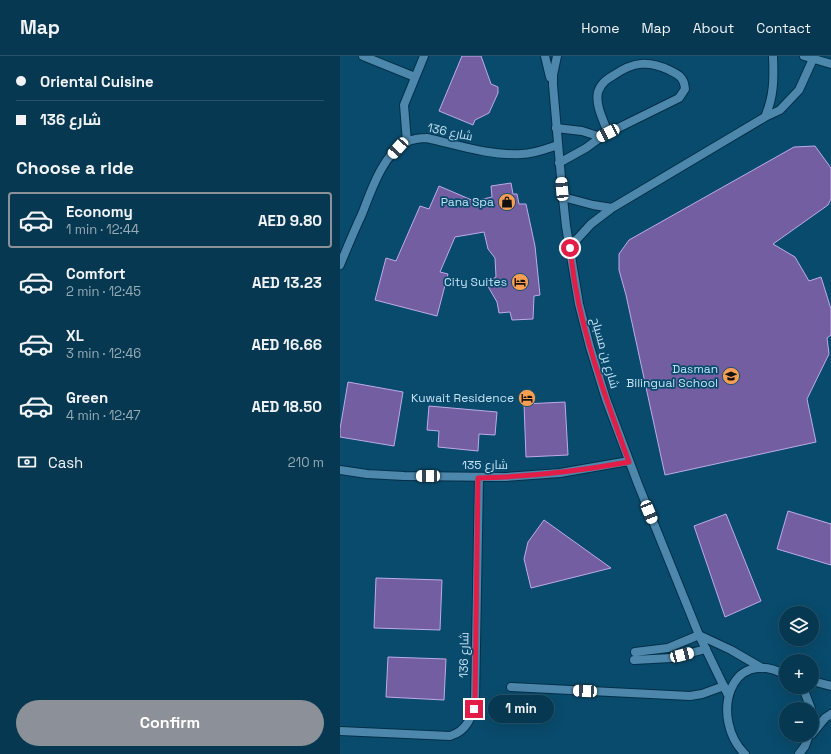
<!DOCTYPE html>
<html lang="en">
<head>
<meta charset="utf-8">
<style>
  body { margin:0; font-family:"Space Grotesk",Cairo,sans-serif; background:#103f58; color:#f1f3f6; height:100vh; display:flex; flex-direction:column; font-size:15px; white-space:nowrap }
  * { box-sizing:border-box; margin:0 }
  p { font-size:13px; color:#98acb7 }
  .icon { flex:none; width:22px; height:22px; fill:none; stroke:currentColor; stroke-width:2; stroke-linecap:round; stroke-linejoin:round }
  .map { position:relative; flex:1; overflow:hidden }
  .side { display:flex; flex-direction:column; background:#073851; width:340px }
  .side>* { flex:none }
  .guide { display:grid; align-content:center; height:88px; padding:0 16px; background:#073851 }
  .tools { position:absolute; left:439px; top:550px; display:grid; gap:8px }
  .tools a { display:grid; place-items:center; width:40px; height:40px; border-radius:50%; background:#073851; box-shadow:0 4px 16px #0002,0 0 0 1px #285268; font-size:20px }
  .end { position:absolute; width:18px; height:18px; margin:-9px; border:5px solid #e11d48; background:#fff; box-shadow:0 0 0 2px #fff }
  .from { border-radius:50% }
  .bubble { position:absolute; height:28px; border-radius:14px; background:#073851; box-shadow:0 4px 16px #0002,0 0 0 1px #285268; font-size:13px; font-weight:600; line-height:28px; text-align:center }
  .car { position:absolute; width:12px; height:24px; margin:-12px -6px; border-radius:5px; box-shadow:0 0 3px 1px #0007; background:linear-gradient(#fff 24%,#345 0 40%,#fff 0 76%,#345 0 86%,#fff 0) }
  .guide b { display:flex; align-items:center; gap:14px; height:38px; font-size:15px }
  .guide b+b { border-top:1px solid #285268 }
  .guide i { width:10px; height:10px; background:#f1f3f6 }
  ul { padding:0; list-style:none }
  li { display:flex; align-items:center; gap:12px; height:56px; margin:0 8px 6px; padding:0 8px; border:2px solid transparent; border-radius:4px }
  li div { flex:1 }
  li b { display:block; font-size:15px }
  li em { font-style:normal; font-weight:600 }
  li.selected { border-color:#8c9099 }
  li>.icon { width:36px; height:36px; stroke-width:1.5 }
  h2 { padding:0 16px; font-size:18px; line-height:48px }
  .pay { display:flex; align-items:center; gap:10px; height:44px; padding:0 16px; font-size:15px }
  .pay p { margin-inline-start:auto }
  .action { display:flex; gap:8px; margin-top:auto; padding:8px 16px }
  .action a { flex:1; height:46px; border-radius:24px; background:#8c9099; color:#fff; font-size:16px; font-weight:600; line-height:46px; text-align:center }
  header { display:flex; align-items:center; gap:24px; box-sizing:border-box; height:56px; padding:0 20px; background:#073851; border-bottom:1px solid #285268 }
  header strong { font-size:19px }
  nav { display:flex; gap:22px; margin-inline-start:auto; font-size:14px }
  main { display:flex; flex:1; min-height:0 }
  .map>svg:first-child { display:block }
  .building { fill:#745ea2; stroke:#bdace6 }
  .lines { fill:none; stroke-linecap:round; stroke-linejoin:round }
  .service-casing { stroke:#003049; stroke-width:10 }
  .minor-casing { stroke:#003049; stroke-width:10 }
  .service { stroke:#4d87ab; stroke-width:8 }
  .minor { stroke:#4d87ab; stroke-width:8 }
  .route { stroke:#e11d48; stroke-width:5 }
  .labels { text-anchor:middle; dominant-baseline:central; stroke-width:3.5; stroke-linejoin:round; paint-order:stroke }
  .street-label { font-size:12px; fill:#c4e1f4; stroke:#094b6c }
  .poi-label { font-size:12px; fill:#c4e1f4; stroke:#094b6c; text-anchor:end }
</style>
</head>
<body>
<header>
<strong>Map</strong>
<nav><a>Home</a><a>Map</a><a>About</a><a>Contact</a></nav>
</header>
<main>
<section class="side">
<div class="guide">
<b><i class="from"></i>Oriental Cuisine</b>
<b><i></i>شارع 136</b>
</div>
<h2>Choose a ride</h2>
<ul>
<li class="selected"><svg class="icon" aria-label="car" viewBox="0 0 24 24"><path d="M5 17H2v-5l4-1 3-4h7l3 4 3 1v5h-3M9 17h6M6 11h13"/><circle cx="7" cy="17" r="2"/><circle cx="17" cy="17" r="2"/></svg><div><b>Economy</b><p>1 min · 12:44</p></div><em>AED 9.80</em></li>
<li><svg class="icon" aria-label="car" viewBox="0 0 24 24"><path d="M5 17H2v-5l4-1 3-4h7l3 4 3 1v5h-3M9 17h6M6 11h13"/><circle cx="7" cy="17" r="2"/><circle cx="17" cy="17" r="2"/></svg><div><b>Comfort</b><p>2 min · 12:45</p></div><em>AED 13.23</em></li>
<li><svg class="icon" aria-label="car" viewBox="0 0 24 24"><path d="M5 17H2v-5l4-1 3-4h7l3 4 3 1v5h-3M9 17h6M6 11h13"/><circle cx="7" cy="17" r="2"/><circle cx="17" cy="17" r="2"/></svg><div><b>XL</b><p>3 min · 12:46</p></div><em>AED 16.66</em></li>
<li><svg class="icon" aria-label="car" viewBox="0 0 24 24"><path d="M5 17H2v-5l4-1 3-4h7l3 4 3 1v5h-3M9 17h6M6 11h13"/><circle cx="7" cy="17" r="2"/><circle cx="17" cy="17" r="2"/></svg><div><b>Green</b><p>4 min · 12:47</p></div><em>AED 18.50</em></li>
</ul>
<div class="pay"><svg class="icon" aria-label="cash" viewBox="0 0 24 24"><path d="M3 7h18v10H3z"/><circle cx="12" cy="12" r="2"/></svg>Cash<p>210 m</p></div>
<div class="action"><a>Confirm</a></div>
</section>
<div class="map">
<svg width="491" height="698" viewBox="0 0 491 698">
  <rect width="100%" height="100%" fill="#094b6c"/>
  <path class="building" d="M122,0H141L151,28L158,31V37L149,57L135,64L133,69L99,55Z
    M475,90L491,112V143L488,149L433,188L455,201L469,225L481,221L491,253V279L487,282L489,298L467,343L476,386L325,419L286,239L279,214V198L289,184L454,91Z
    M171,127L173,138H177L179,148H186L195,190L200,239L194,240L193,263L172,264L170,256L159,257L157,246L146,227L156,221L155,202L148,193L144,176L115,181L100,216L108,218L97,260L35,244L46,202L56,205L80,150L89,153L99,130L134,145L152,141L151,130Z
    M8,326L63,336L54,390L0,381V373Z
    M225,346L228,399L186,401L184,348Z
    M89,350L157,356L155,379L139,378L138,395L98,391L99,375L87,374Z
    M448,455L491,468V509L437,493Z
    M386,458L421,545L385,561L354,470Z
    M204,464L271,512L191,532L184,503L188,486Z
    M36,522L102,524L100,574L34,572Z
    M48,601L106,603L104,644L46,641Z"/>
  <g class="lines">
    <defs>
      <path id="service" d="M23,0L75,21
        M425,61C434,40 434,23 433,0
        M216,72L242,75L261,81
        M67,86L64,49L84,0
        M219,107L246,92L261,81L268,77L339,42L345,33C344,21 339,19 329,14C308,4 293,6 274,19C267,23 261,27 258,36C255,50 264,65 268,77
        M223,141L253,149L272,152
        M229,192L251,168L272,152L425,61L440,54L459,34L473,3
        M295,596L328,592L359,579
        M294,604L331,602L366,593
        M171,631L350,640L362,638L384,630"/>
      <path id="minor" d="M205,0L210,21
        M217,0L213,19V29L222,133L226,170L239,248L250,291L266,343L298,428L359,579L388,639
        M464,0L491,8
        M0,209C7,192 14,175 22,158C31,135 43,98 66,86C73,83 80,82 87,82C118,89 150,100 182,98C194,98 206,93 218,89
        M0,414L27,418L64,420L166,421L220,417L289,405
        M359,579L391,594L422,612
        M472,625L491,630
        M461,631L465,637L471,653
        M0,675L110,680C127,675 132,661 135,645L139,422
        M472,678L485,662L491,658
        M405,698C370,664 388,588 446,619
        M459,698L465,690L469,679"/>
    </defs>
    <use href="#service" class="service-casing"/>
    <use href="#minor" class="minor-casing"/>
    <use href="#service" class="service"/>
    <use href="#minor" class="minor"/>
  </g>
  <g class="lines">
    <path class="route" d="M134,653L135,645L138,422C189,421 239,415 289,406C270,354 251,302 239,249C235,230 232,211 230,192"/>
  </g>
  <defs>
    <symbol id="shop-disc" viewBox="-11 -11 22 22"><circle r="9.5" fill="#fb9e51" stroke="#094b6c"/><path d="M-5-2.5h2.3a2.7 3.5 0 0 1 5.4 0H5L5.5 6h-11ZM-1.5-2.5h3a1.5 2.3 0 0 0-3 0Z" fill="#111"/></symbol>
    <symbol id="hotel-disc" viewBox="-11 -11 22 22"><circle r="9.5" fill="#fb9e51" stroke="#094b6c"/><path d="M-6-4.5h1.5V1H6V5H4.5V3h-9V5H-6ZM-4 0a1.8 1.8 0 1 1 3.6 0ZM.5 0V-2.5h3Q6-2.5 6 0Z" fill="#111"/></symbol>
    <symbol id="school-disc" viewBox="-11 -11 22 22"><circle r="9.5" fill="#fb9e51" stroke="#094b6c"/><path d="M0-5L7-2L0 1L-7-2ZM-4 1L0 2.5L4 1V4Q0 6-4 4Z" fill="#111"/></symbol>
  </defs>
  <g fill-rule="evenodd">
    <use href="#shop-disc" x="157" y="136" width="20" height="20"/>
    <use href="#hotel-disc" x="170" y="216" width="20" height="20"/>
    <use href="#school-disc" x="381" y="310" width="20" height="20"/>
    <use href="#hotel-disc" x="177" y="332" width="20" height="20"/>
  </g>
  <g class="labels">
    <g class="street-label">
      <text transform="translate(110 76) rotate(12)">شارع 136</text>
      <text transform="translate(265 297) rotate(74)">شارع بن مسباح</text>
      <text x="145" y="409">شارع 135</text>
      <text transform="translate(124 599) rotate(-89)">شارع 136</text>
    </g>
    <g class="poi-label">
      <text x="154" y="146">Pana Spa</text>
      <text x="167" y="226">City Suites</text>
      <text x="378" y="313">Dasman<tspan x="378" dy="14">Bilingual School</tspan></text>
      <text x="174" y="342">Kuwait Residence</text>
    </g>
  </g>
</svg>
<div class="tools">
<a><svg class="icon" aria-label="layers" viewBox="0 0 24 24"><path d="M12 4l9 5-9 5-9-5zM3 14l9 5 9-5"/></svg></a>
<a>+</a>
<a>−</a>
</div>
<i class="end from" style="left:230px;top:192px"></i>
<i class="end" style="left:134px;top:653px"></i>
<div class="bubble" style="left:148px;top:639px;width:66px">1 min</div>
<i class="car" style="left:268px;top:77px;rotate:243deg"></i>
<i class="car" style="left:58px;top:92px;rotate:222deg"></i>
<i class="car" style="left:222px;top:133px;rotate:355deg"></i>
<i class="car" style="left:88px;top:420px;rotate:270deg"></i>
<i class="car" style="left:309px;top:456px;rotate:158deg"></i>
<i class="car" style="left:342px;top:599px;rotate:75deg"></i>
<i class="car" style="left:245px;top:635px;rotate:273deg"></i>
</div>
</main>
</body>
</html>
